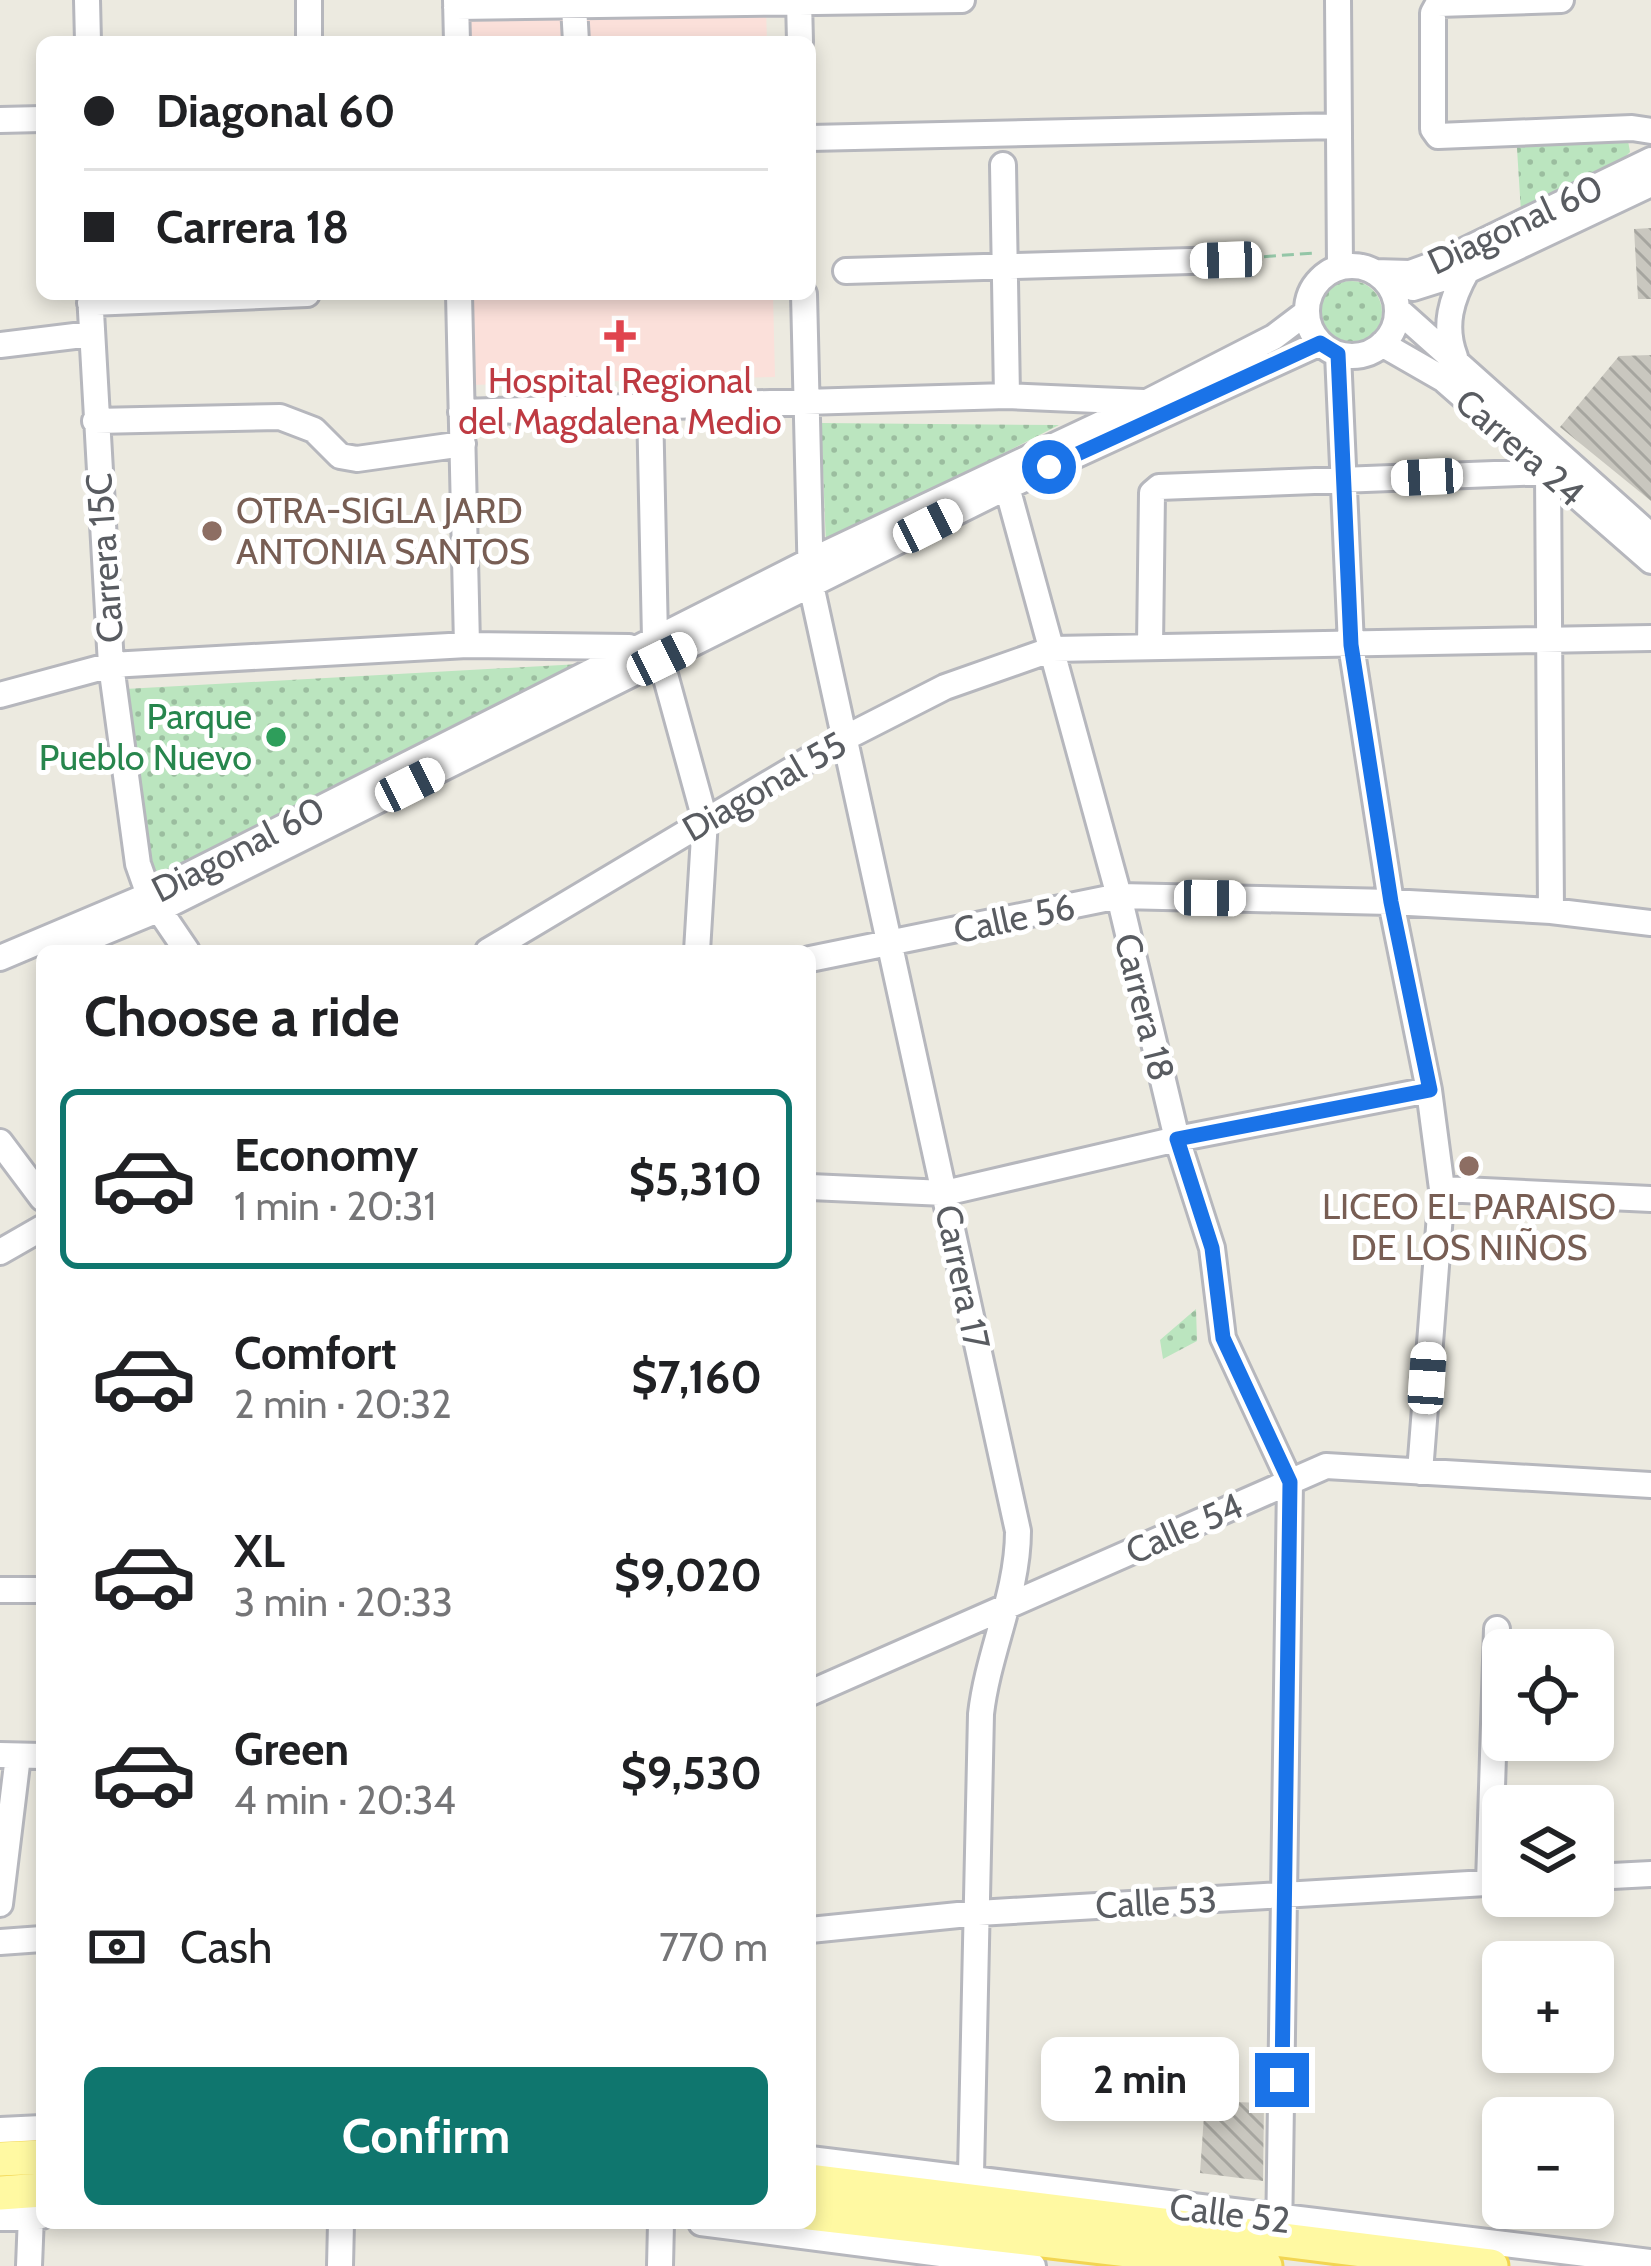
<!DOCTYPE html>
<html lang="en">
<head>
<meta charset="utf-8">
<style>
  body { margin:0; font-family:Cabin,sans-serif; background:#f6f6f6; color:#202124; height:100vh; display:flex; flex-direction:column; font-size:45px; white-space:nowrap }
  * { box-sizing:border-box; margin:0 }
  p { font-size:39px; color:#757577 }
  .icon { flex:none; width:66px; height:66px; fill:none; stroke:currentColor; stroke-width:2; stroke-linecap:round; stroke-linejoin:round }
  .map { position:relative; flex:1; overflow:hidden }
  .details { position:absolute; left:36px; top:945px; width:780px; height:1284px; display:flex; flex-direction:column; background:#fff; border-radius:18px; box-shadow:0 6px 18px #0003 }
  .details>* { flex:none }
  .top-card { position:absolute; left:36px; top:36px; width:780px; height:264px; border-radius:18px; box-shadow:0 6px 18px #0003; display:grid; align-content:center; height:264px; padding:0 48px; background:#fff }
  .buttons { position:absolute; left:1482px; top:1629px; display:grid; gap:24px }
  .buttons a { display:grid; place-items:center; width:132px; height:132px; border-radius:18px; background:#fff; box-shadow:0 6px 18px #0003; font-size:60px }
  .end { position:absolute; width:54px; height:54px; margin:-27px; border:15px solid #1a73e8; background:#fff; box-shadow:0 0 0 6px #fff }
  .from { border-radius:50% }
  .bubble { position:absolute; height:84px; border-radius:18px; background:#fff; box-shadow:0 6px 18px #0003; font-size:39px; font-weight:700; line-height:84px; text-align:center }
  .car { position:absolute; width:36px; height:72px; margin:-36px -18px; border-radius:15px; box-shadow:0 0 9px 3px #0007; background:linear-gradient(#fff 24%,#345 0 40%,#fff 0 76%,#345 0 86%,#fff 0) }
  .top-card b { display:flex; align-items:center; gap:42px; height:114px; font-size:45px }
  .top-card b+b { border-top:3px solid #e0e0e0 }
  .top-card i { width:30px; height:30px; background:#202124 }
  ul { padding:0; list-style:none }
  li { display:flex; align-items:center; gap:36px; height:180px; margin:0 24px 18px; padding:0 24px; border:6px solid transparent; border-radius:18px }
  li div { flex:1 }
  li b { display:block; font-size:45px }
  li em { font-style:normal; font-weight:700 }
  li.selected { border-color:#0f766e }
  li>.icon { width:108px; height:108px; stroke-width:1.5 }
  h2 { padding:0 48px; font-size:54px; line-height:144px }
  .pay { display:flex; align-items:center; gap:30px; height:132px; padding:0 48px; font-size:45px }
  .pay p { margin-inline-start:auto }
  .cta { display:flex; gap:24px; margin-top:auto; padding:24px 48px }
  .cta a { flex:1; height:138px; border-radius:18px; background:#0f766e; color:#fff; font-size:48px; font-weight:700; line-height:138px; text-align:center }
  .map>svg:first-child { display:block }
  .medical { fill:#fbe0da }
  .park { fill:url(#park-dots) }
  .building { fill:url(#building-back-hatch) }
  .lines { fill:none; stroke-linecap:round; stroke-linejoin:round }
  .minor-casing { stroke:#b6b7bd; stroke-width:30 }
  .major-casing { stroke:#f2d552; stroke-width:39 }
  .path { stroke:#94c6a7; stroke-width:3; stroke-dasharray:12 6; stroke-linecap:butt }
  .minor { stroke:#fff; stroke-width:24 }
  .major { stroke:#fff9a2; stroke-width:33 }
  .route { stroke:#1a73e8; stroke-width:15 }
  .health-dot { fill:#e0444e; stroke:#fff; stroke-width:4.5 }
  .education-dot { fill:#8d6e63; stroke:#fff; stroke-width:4.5 }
  .leisure-dot { fill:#2e9e5b; stroke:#fff; stroke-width:4.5 }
  .labels { text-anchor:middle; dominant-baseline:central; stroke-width:10; stroke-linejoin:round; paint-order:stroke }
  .street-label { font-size:36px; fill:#595c61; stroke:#fff }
  .health-label { font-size:36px; fill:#be3a42; stroke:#fff }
  .education-label { font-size:36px; fill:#785e54; stroke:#fff; text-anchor:start }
  .leisure-label { font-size:36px; fill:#27864d; stroke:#fff; text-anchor:end }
</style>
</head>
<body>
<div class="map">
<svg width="1651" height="2266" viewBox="0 0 1651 2266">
  <defs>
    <pattern id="park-dots" width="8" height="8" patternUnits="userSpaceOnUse" patternTransform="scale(3)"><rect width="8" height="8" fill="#bbe5bf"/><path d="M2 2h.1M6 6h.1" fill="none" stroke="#9bbd9f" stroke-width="1.8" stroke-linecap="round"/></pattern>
    <pattern id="building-back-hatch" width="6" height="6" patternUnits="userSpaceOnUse" patternTransform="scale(3)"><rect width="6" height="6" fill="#c9c7bf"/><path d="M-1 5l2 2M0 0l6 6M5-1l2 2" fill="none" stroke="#a6a59f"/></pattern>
  </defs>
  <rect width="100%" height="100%" fill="#eceae0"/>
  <path class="medical" d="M766,8L767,42H459V18Z
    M465,294H773L775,377L468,385Z"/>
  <path class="park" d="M1516,133L1627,135L1630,152L1624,158L1521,212Z
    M1320 312a31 31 0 1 1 62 0a31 31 0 1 1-62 0Z
    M821,423L1059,425L826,544Z
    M580,664L154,879L125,689Z
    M1196,1309L1197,1341L1163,1359L1160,1340Z"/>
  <path class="building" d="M1651,228V299H1638L1634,229Z
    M1651,355V501L1560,427L1619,356Z
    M1205,2101L1264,2103L1263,2181L1200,2173Z"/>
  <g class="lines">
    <defs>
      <path id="minor" d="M87,0L88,42
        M309,0V42
        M456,0L457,42
        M799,0L800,42
        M1338,0L1340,267
        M1561,0L1438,4L1433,13V129L1438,136L1632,128L1651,131
        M574,6L576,42
        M456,7L962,0
        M0,120L42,119
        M810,138L1339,126
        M1003,165L1007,396
        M1307 311a45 45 0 1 1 90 0a45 45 0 1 1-90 0Z
        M846,271L1226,260
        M1374,272L1410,273L1443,261L1651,160
        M1413,288L1467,271L1651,184
        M90,294L111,665L138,864L149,895L187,951
        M459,294L467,645
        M804,294L811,585L1018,1531C1018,1594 988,1652 981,1714L969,2266
        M90,303L307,294
        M1398,310L1651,536
        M1382,344L1443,379L1651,561
        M0,345L91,334
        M1338,354L1351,645L1391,902L1429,1090L1442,1189L1420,1472
        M1455,357C1443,326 1451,299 1467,271
        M650,405L655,638L705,820L697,951
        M461,412L1007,396L1143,402
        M95,421L280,417L314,430L340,456L357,459L463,444
        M1007,487L1119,896L1177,1139L1212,1248L1223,1338L1290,1482L1279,2240
        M1150,646L1152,493L1159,487L1548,472L1551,911
        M0,695L111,665L467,645L629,647
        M66,948L158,910L1007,487L1320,343
        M488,951L845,738L945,687L1053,649L1651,638
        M0,958L149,895L808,562L1147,402L1274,337L1307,312
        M810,959L1119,896L1391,902L1551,911L1651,923
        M0,1142L42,1198
        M810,1187L945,1193L1177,1139L1429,1090
        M1442,1189L1651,1199
        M0,1252L42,1228
        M0,1590H42
        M810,1693L1326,1466L1651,1485
        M0,1755L42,1756
        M1593,1877L1651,1874
        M1489,1883L1497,1629
        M0,1904L18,1756
        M810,1930L978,1913L1503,1882
        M0,1942L42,1939
        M0,2130L42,2128
        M810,2159L1651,2262
        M0,2218L42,2216
        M701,2223L1033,2266
        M29,2266L32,2190
        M340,2266L341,2223
        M660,2266L661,2223"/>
      <path id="major" d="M0,2159L42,2157
        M810,2181L1491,2266
        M0,2193L42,2190
        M810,2213L1265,2266"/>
    </defs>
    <use href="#minor" class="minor-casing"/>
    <use href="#major" class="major-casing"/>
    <path class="path" d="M1246,258L1314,253"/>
    <use href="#minor" class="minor"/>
    <use href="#major" class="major"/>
  </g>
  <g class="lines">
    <path class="route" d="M1049,467L1320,343L1338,354L1351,645L1391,902L1430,1090L1177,1139L1212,1248L1223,1338L1290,1482L1282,2080"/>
  </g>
  <path class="health-dot" d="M614 318h12v12h12v12h-12v12h-12v-12h-12v-12h12z"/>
  <g class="education-dot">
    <circle cx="212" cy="531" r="12"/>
    <circle cx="1469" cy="1166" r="12"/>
  </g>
  <circle class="leisure-dot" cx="276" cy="737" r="12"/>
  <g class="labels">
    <g class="street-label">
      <text transform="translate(1515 224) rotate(-25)">Diagonal 60</text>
      <text transform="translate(1520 447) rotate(41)">Carrera 24</text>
      <text transform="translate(104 558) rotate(-94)">Carrera 15C</text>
      <text transform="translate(764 786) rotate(-30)">Diagonal 55</text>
      <text transform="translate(238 849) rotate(-27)">Diagonal 60</text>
      <text transform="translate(1014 918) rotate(-12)">Calle 56</text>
      <text transform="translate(1145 1007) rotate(76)">Carrera 18</text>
      <text transform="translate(963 1277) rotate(78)">Carrera 17</text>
      <text transform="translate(1184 1528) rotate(-24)">Calle 54</text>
      <text transform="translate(1156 1902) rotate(-3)">Calle 53</text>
      <text transform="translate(1230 2213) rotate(7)">Calle 52</text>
    </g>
    <g class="health-label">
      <text x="620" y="380">Hospital Regional<tspan x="620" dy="41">del Magdalena Medio</tspan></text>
    </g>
    <g class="education-label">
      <text x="236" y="510">OTRA-SIGLA JARD<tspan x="236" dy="41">ANTONIA SANTOS</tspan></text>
      <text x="1469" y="1206" text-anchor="middle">LICEO EL PARAISO<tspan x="1469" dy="41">DE LOS NIÑOS</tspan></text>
    </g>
    <g class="leisure-label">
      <text x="252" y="716">Parque<tspan x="252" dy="41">Pueblo Nuevo</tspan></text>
    </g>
  </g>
</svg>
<div class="buttons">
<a><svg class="icon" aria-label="locate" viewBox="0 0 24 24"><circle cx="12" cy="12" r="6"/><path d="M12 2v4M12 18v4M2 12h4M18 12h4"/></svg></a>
<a><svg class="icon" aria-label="layers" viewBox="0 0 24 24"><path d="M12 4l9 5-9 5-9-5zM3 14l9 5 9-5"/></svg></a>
<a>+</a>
<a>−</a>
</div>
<i class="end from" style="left:1049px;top:467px"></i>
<i class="end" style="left:1282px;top:2080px"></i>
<div class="bubble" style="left:1041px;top:2037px;width:198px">2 min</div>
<i class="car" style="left:1226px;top:260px;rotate:268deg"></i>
<i class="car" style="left:1427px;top:477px;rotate:267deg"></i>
<i class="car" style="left:928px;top:526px;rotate:63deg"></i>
<i class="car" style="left:662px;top:659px;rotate:64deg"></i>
<i class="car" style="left:410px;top:785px;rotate:63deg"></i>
<i class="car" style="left:1210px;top:898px;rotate:91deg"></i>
<i class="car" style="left:1427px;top:1378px;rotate:4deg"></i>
<div class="top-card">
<b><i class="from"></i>Diagonal 60</b>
<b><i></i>Carrera 18</b>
</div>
<section class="details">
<h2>Choose a ride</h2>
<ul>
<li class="selected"><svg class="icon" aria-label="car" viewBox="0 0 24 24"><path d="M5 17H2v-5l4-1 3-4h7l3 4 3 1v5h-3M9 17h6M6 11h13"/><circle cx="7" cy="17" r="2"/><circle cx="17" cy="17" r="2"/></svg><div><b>Economy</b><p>1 min · 20:31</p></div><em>$5,310</em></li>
<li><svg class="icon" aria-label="car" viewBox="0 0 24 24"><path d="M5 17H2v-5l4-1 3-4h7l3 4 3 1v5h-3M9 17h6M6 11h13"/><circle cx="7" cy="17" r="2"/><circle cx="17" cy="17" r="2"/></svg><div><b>Comfort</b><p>2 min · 20:32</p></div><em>$7,160</em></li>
<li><svg class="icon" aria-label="car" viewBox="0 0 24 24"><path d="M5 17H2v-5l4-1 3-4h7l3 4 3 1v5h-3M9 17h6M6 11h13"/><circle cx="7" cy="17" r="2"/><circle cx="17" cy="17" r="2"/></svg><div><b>XL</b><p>3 min · 20:33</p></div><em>$9,020</em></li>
<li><svg class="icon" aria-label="car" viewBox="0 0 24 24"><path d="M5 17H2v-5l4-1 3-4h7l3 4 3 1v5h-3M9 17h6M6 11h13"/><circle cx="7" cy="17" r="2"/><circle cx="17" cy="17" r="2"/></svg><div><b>Green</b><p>4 min · 20:34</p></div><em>$9,530</em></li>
</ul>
<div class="pay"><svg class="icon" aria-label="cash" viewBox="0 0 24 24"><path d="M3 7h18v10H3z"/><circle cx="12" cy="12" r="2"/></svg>Cash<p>770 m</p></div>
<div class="cta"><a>Confirm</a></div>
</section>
</div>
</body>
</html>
